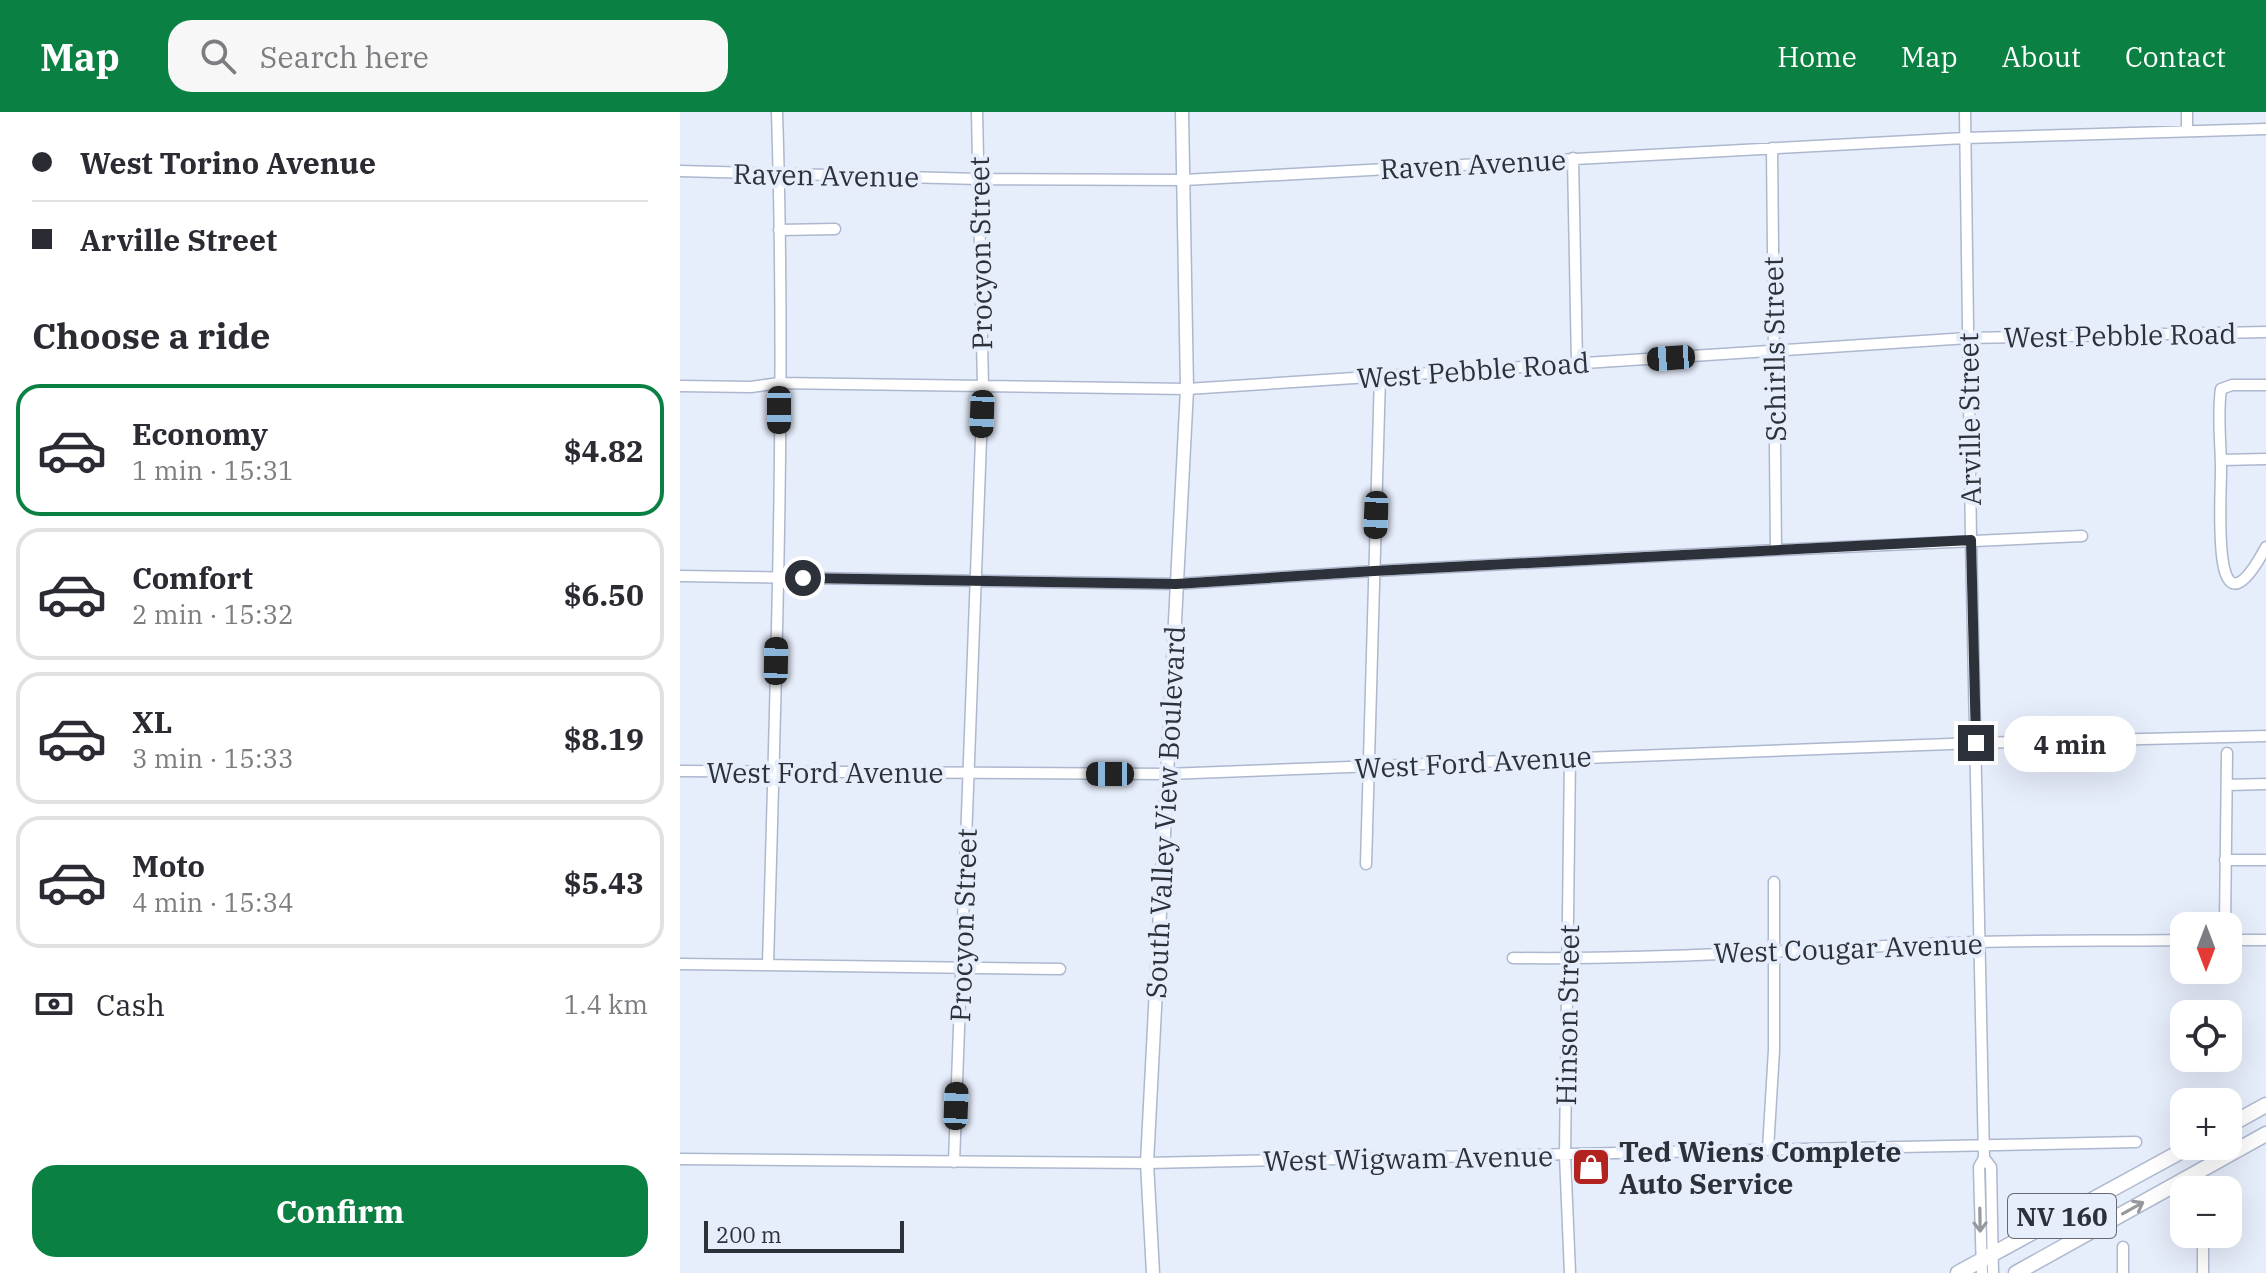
<!DOCTYPE html>
<html lang="en">
<head>
<meta charset="utf-8">
<style>
  body { margin:0; font-family:"IBM Plex Serif",serif; background:#f7f7f7; color:#2b2b33; height:100vh; display:flex; flex-direction:column; font-size:30px; white-space:nowrap }
  * { box-sizing:border-box; margin:0 }
  p { font-size:26px; color:#7c7c81 }
  .icon { flex:none; width:44px; height:44px; fill:none; stroke:currentColor; stroke-width:2; stroke-linecap:round; stroke-linejoin:round }
  .map { position:relative; flex:1; overflow:hidden }
  .side { display:flex; flex-direction:column; background:#fff; width:680px }
  .side>* { flex:none }
  .banner { display:grid; align-content:center; height:176px; padding:0 32px; background:#fff }
  .needle { width:52px; rotate:180deg }
  .tools { position:absolute; left:1490px; top:800px; display:grid; gap:16px }
  .tools a { display:grid; place-items:center; width:72px; height:72px; border-radius:16px; background:#fff; box-shadow:0 8px 32px #0002; font-size:40px }
  .scale { position:absolute; left:24px; bottom:20px; width:200px; box-sizing:border-box; padding-left:8px; border:4px solid #2d313a; border-top:0; font-size:22px; line-height:28px; white-space:nowrap; color:#2d313a; -webkit-text-stroke:6px #e6edfb; paint-order:stroke }
  .end { position:absolute; width:36px; height:36px; margin:-18px; border:10px solid #2d313a; background:#fff; box-shadow:0 0 0 4px #fff }
  .from { border-radius:50% }
  .bubble { position:absolute; height:56px; border-radius:24px; background:#fff; box-shadow:0 8px 32px #0002; font-size:26px; font-weight:700; line-height:56px; text-align:center }
  .car { position:absolute; width:24px; height:48px; margin:-24px -12px; border-radius:10px; box-shadow:0 0 6px 2px #0007; background:linear-gradient(#222 24%,#8ab4d8 0 40%,#222 0 76%,#8ab4d8 0 86%,#222 0) }
  .banner b { display:flex; align-items:center; gap:28px; height:76px; font-size:30px }
  .banner b+b { border-top:2px solid #e1e1e2 }
  .banner i { width:20px; height:20px; background:#2b2b33 }
  ul { padding:0; list-style:none }
  li { display:flex; align-items:center; gap:24px; height:132px; margin:0 16px 12px; padding:0 16px; border:4px solid #e1e1e2; border-radius:24px }
  li div { flex:1 }
  li b { display:block; font-size:30px }
  li em { font-style:normal; font-weight:700 }
  li.selected { border-color:#0b8043 }
  li>.icon { width:72px; height:72px; stroke-width:1.5 }
  h2 { padding:0 32px; font-size:36px; line-height:96px }
  .pay { display:flex; align-items:center; gap:20px; height:88px; padding:0 32px; font-size:30px }
  .pay p { margin-inline-start:auto }
  .action { display:flex; gap:16px; margin-top:auto; padding:16px 32px }
  .action a { flex:1; height:92px; border-radius:24px; background:#0b8043; color:#fff; font-size:32px; font-weight:700; line-height:92px; text-align:center }
  header { display:flex; align-items:center; gap:48px; box-sizing:border-box; height:112px; padding:0 40px; background:#0b8043; color:#fff }
  header strong { font-size:38px }
  nav { display:flex; gap:44px; margin-inline-start:auto; font-size:28px }
  .search { width:560px; height:72px; background:#f7f7f7; display:flex; align-items:center; gap:20px; box-sizing:border-box; padding:0 28px; border-radius:24px; color:#7c7c81; font-size:30px }
  main { display:flex; flex:1; min-height:0 }
  .map>svg:first-child { display:block }
  .lines { fill:none; stroke-linecap:round; stroke-linejoin:round }
  .minor-casing { stroke:#adb8cf; stroke-width:13 }
  .major-casing { stroke:#adb8cf; stroke-width:15 }
  .highway-casing { stroke:#adb8cf; stroke-width:17 }
  .minor { stroke:#fff; stroke-width:10 }
  .major { stroke:#fff; stroke-width:12 }
  .highway { stroke:#fff; stroke-width:14 }
  .oneway { stroke:#96989c }
  .route { stroke:#2d313a; stroke-width:10 }
  .labels { text-anchor:middle; dominant-baseline:central; stroke-width:8; stroke-linejoin:round; paint-order:stroke }
  .shield { fill:#e6edfb; stroke:#646974; stroke-width:2 }
  .shield-label { font-size:26px; font-weight:bold; fill:#2d313a }
  .street-label { font-size:28px; fill:#2d313a; stroke:#e6edfb }
  .poi-label { font-size:28px; font-weight:bold; fill:#2d313a; stroke:#e6edfb; text-anchor:start }
</style>
</head>
<body>
<header>
<strong>Map</strong>
<div class="search"><svg class="icon" aria-label="search" viewBox="0 0 24 24"><circle cx="10" cy="10" r="6"/><path d="M15 15l6 6"/></svg>Search here</div>
<nav><a>Home</a><a>Map</a><a>About</a><a>Contact</a></nav>
</header>
<main>
<section class="side">
<div class="banner">
<b><i class="from"></i>West Torino Avenue</b>
<b><i></i>Arville Street</b>
</div>
<h2>Choose a ride</h2>
<ul>
<li class="selected"><svg class="icon" aria-label="car" viewBox="0 0 24 24"><path d="M5 17H2v-5l4-1 3-4h7l3 4 3 1v5h-3M9 17h6M6 11h13"/><circle cx="7" cy="17" r="2"/><circle cx="17" cy="17" r="2"/></svg><div><b>Economy</b><p>1 min · 15:31</p></div><em>$4.82</em></li>
<li><svg class="icon" aria-label="car" viewBox="0 0 24 24"><path d="M5 17H2v-5l4-1 3-4h7l3 4 3 1v5h-3M9 17h6M6 11h13"/><circle cx="7" cy="17" r="2"/><circle cx="17" cy="17" r="2"/></svg><div><b>Comfort</b><p>2 min · 15:32</p></div><em>$6.50</em></li>
<li><svg class="icon" aria-label="car" viewBox="0 0 24 24"><path d="M5 17H2v-5l4-1 3-4h7l3 4 3 1v5h-3M9 17h6M6 11h13"/><circle cx="7" cy="17" r="2"/><circle cx="17" cy="17" r="2"/></svg><div><b>XL</b><p>3 min · 15:33</p></div><em>$8.19</em></li>
<li><svg class="icon" aria-label="car" viewBox="0 0 24 24"><path d="M5 17H2v-5l4-1 3-4h7l3 4 3 1v5h-3M9 17h6M6 11h13"/><circle cx="7" cy="17" r="2"/><circle cx="17" cy="17" r="2"/></svg><div><b>Moto</b><p>4 min · 15:34</p></div><em>$5.43</em></li>
</ul>
<div class="pay"><svg class="icon" aria-label="cash" viewBox="0 0 24 24"><path d="M3 7h18v10H3z"/><circle cx="12" cy="12" r="2"/></svg>Cash<p>1.4 km</p></div>
<div class="action"><a>Confirm</a></div>
</section>
<div class="map">
<svg width="1586" height="1161" viewBox="0 0 1586 1161">
  <rect width="100%" height="100%" fill="#e6edfb"/>
  <g class="lines">
    <defs>
      <path id="minor" d="M1285,0L1291,428L1304,1046L1299,1055L1302,1161
        M1507,0V18
        M1092,36L1096,438
        M893,46L897,252
        M0,59L299,67L504,68L1285,26L1586,17
        M99,118L155,117
        M1586,273H1552L1541,277C1537,304 1541,330 1541,358C1541,391 1530,539 1586,435
        M0,274L71,275L99,271L507,277L1288,226L1586,220
        M1541,348L1586,347
        M0,464L496,472L694,459L1096,438L1402,424
        M890,645L885,1043L890,1161
        M0,659L487,662L1296,631L1586,624
        M1547,673L1586,672
        M1545,748H1586
        M686,752L700,264
        M1545,814L1547,641
        M1548,828H1586
        M833,846C987,848 1142,836 1296,830C1365,828 1435,829 1504,828
        M0,852L380,857
        M88,852C96,568 106,284 97,0
        M1088,1037L1094,938V770
        M1304,1046L1311,1055L1313,1161
        M0,1047L467,1051L1456,1030
        M274,1050L303,274L297,0
        M1443,1161V1135
        M1523,1161V1122"/>
      <path id="major" d="M473,1161L467,1051L507,277L502,0"/>
      <path id="highway" d="M1548,1014L1586,993
        M1278,1161L1511,1034
        M1336,1161L1586,1022"/>
    </defs>
    <use href="#minor" class="minor-casing"/>
    <use href="#major" class="major-casing"/>
    <use href="#highway" class="highway-casing"/>
    <use href="#minor" class="minor"/>
    <use href="#major" class="major"/>
    <use href="#highway" class="highway"/>
  </g>
  <defs><path id="oneway-shaft" d="M-6 0H5M1.5-3L5.5 0L1.5 3" fill="none" stroke-width="1.6" stroke-linecap="round" stroke-linejoin="round" transform="scale(2)"/></defs>
  <g class="oneway">
    <use href="#oneway-shaft" transform="translate(1453 1096) rotate(-29)"/>
    <use href="#oneway-shaft" transform="translate(1300 1108) rotate(89)"/>
  </g>
  <g class="lines">
    <path class="route" d="M123,466L496,472L694,459L1291,428L1296,631"/>
  </g>
  <defs>
    <symbol id="shop-square" viewBox="-11 -11 22 22"><rect x="-9" y="-9" width="18" height="18" rx="4" fill="#b2231f" stroke="#e6edfb"/><path d="M-5-2.5h2.3a2.7 3.5 0 0 1 5.4 0H5L5.5 6h-11ZM-1.5-2.5h3a1.5 2.3 0 0 0-3 0Z" fill="#fff"/></symbol>
  </defs>
  <g fill-rule="evenodd">
    <use href="#shop-square" x="889" y="1033" width="44" height="44"/>
  </g>
  <g class="labels">
    <rect class="shield" x="1328" y="1082" width="108" height="44" rx="6"/>
    <g class="shield-label">
      <text x="1382" y="1104">NV 160</text>
    </g>
    <g class="street-label">
      <text transform="translate(793 52) rotate(-3)">Raven Avenue</text>
      <text transform="translate(146 63) rotate(1)">Raven Avenue</text>
      <text transform="translate(300 141) rotate(-91)">Procyon Street</text>
      <text transform="translate(1440 223) rotate(-1)">West Pebble Road</text>
      <text transform="translate(1094 237) rotate(-91)">Schirlls Street</text>
      <text transform="translate(793 258) rotate(-4)">West Pebble Road</text>
      <text transform="translate(1289 307) rotate(-91)">Arville Street</text>
      <text transform="translate(793 650) rotate(-3)">West Ford Avenue</text>
      <text x="145" y="660">West Ford Avenue</text>
      <text transform="translate(485 700) rotate(-87)">South Valley View Boulevard</text>
      <text transform="translate(283 813) rotate(-88)">Procyon Street</text>
      <text transform="translate(1168 836) rotate(-2)">West Cougar Avenue</text>
      <text transform="translate(887 903) rotate(-89)">Hinson Street</text>
      <text transform="translate(728 1046) rotate(-1)">West Wigwam Avenue</text>
    </g>
    <g class="poi-label">
      <text x="939" y="1039">Ted Wiens Complete<tspan x="939" dy="32">Auto Service</tspan></text>
    </g>
  </g>
</svg>
<div class="tools">
<a><svg class="needle" viewBox="-14 -14 28 28"><path d="M0-13l5 13h-10z" fill="#e53935"/><path d="M0 13l5-13h-10z" fill="#7c7c81"/></svg></a>
<a><svg class="icon" aria-label="locate" viewBox="0 0 24 24"><circle cx="12" cy="12" r="6"/><path d="M12 2v4M12 18v4M2 12h4M18 12h4"/></svg></a>
<a>+</a>
<a>−</a>
</div>
<div class="scale">200 m</div>
<i class="end from" style="left:123px;top:466px"></i>
<i class="end" style="left:1296px;top:631px"></i>
<div class="bubble" style="left:1324px;top:604px;width:132px">4 min</div>
<i class="car" style="left:991px;top:246px;rotate:266deg"></i>
<i class="car" style="left:99px;top:298px;rotate:180deg"></i>
<i class="car" style="left:302px;top:302px;rotate:182deg"></i>
<i class="car" style="left:696px;top:403px;rotate:182deg"></i>
<i class="car" style="left:96px;top:549px;rotate:1deg"></i>
<i class="car" style="left:430px;top:662px;rotate:270deg"></i>
<i class="car" style="left:276px;top:994px;rotate:2deg"></i>
</div>
</main>
</body>
</html>
